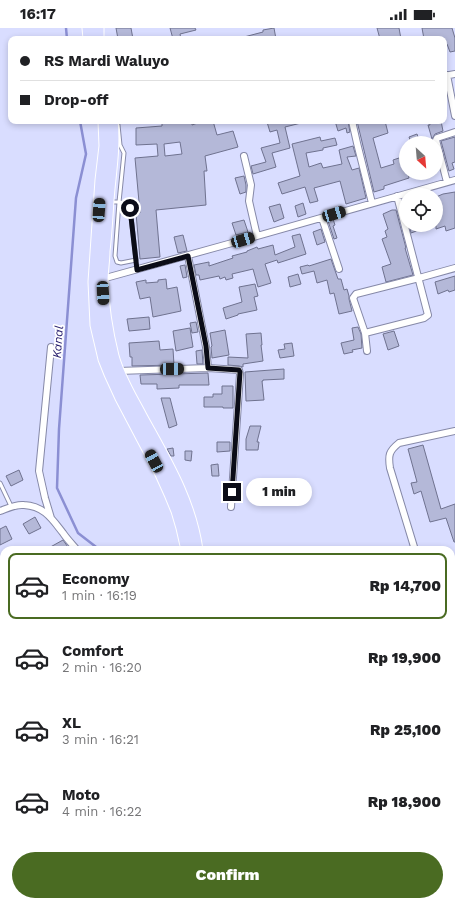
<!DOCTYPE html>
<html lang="en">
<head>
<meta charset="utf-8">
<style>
  body { margin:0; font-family:"Work Sans",sans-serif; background:#f2f2f2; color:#202124; height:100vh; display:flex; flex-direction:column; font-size:15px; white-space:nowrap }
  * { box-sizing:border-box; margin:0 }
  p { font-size:13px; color:#757577 }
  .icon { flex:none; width:22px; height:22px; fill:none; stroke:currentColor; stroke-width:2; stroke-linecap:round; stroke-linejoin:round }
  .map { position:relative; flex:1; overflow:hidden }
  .side { position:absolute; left:0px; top:518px; width:455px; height:360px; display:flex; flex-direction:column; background:#fff; border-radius:12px 12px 0 0; box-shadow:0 2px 6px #0003 }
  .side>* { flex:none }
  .banner { position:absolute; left:8px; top:8px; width:439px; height:88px; border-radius:8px; box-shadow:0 2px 6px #0003; display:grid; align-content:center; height:88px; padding:0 12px; background:#fff }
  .needle { width:26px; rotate:154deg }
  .fabs { position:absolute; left:399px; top:108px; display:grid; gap:8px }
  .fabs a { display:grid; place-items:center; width:44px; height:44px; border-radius:50%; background:#fff; box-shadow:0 2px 6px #0003; font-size:20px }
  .end { position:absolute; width:18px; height:18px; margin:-9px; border:5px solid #0b0c17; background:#fff; box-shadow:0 0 0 2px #fff }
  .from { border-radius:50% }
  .bubble { position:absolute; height:28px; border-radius:14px; background:#fff; box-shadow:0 2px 6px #0003; font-size:13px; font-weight:800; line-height:28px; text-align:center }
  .car { position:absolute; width:12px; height:24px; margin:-12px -6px; border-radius:5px; box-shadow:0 0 3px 1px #0007; background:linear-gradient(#222 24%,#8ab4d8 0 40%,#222 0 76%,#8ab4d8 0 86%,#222 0) }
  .banner b { display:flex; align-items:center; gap:14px; height:38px; font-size:15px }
  .banner b+b { border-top:1px solid #e0e0e0 }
  .banner i { width:10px; height:10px; background:#202124 }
  ul { padding:7px 0 0; list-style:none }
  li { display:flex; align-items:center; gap:12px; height:66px; margin:0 8px 6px; padding:0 4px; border:2px solid transparent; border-radius:8px }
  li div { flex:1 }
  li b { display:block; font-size:15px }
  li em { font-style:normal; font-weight:800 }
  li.active { border-color:#4a6b22 }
  li>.icon { width:36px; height:36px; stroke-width:1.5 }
  .button { display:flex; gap:8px; margin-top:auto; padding:8px 12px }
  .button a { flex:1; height:46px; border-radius:24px; background:#4a6b22; color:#fff; font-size:16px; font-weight:800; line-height:46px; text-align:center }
  .status { display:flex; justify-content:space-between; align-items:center; height:28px; padding:0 20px; background:#fff; direction:ltr }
  .status svg { height:11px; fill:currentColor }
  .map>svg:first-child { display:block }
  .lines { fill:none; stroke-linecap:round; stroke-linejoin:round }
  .stream { stroke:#8b8fd3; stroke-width:2.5 }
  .building { fill:#b4b8d8; stroke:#6f728f; fill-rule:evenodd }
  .service-casing { stroke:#8689a8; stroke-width:5 }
  .minor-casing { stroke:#8689a8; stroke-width:8 }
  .trunk-casing { stroke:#fff; stroke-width:13 }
  .service { stroke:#fff; stroke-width:3 }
  .minor { stroke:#fff; stroke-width:6 }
  .trunk { stroke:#d6daff; stroke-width:11 }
  .route { stroke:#0b0c17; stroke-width:5 }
  .labels { text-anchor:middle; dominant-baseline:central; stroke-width:3.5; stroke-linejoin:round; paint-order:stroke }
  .water-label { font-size:12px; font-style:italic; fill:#29206f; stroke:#fff }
</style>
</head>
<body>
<div class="status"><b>16:17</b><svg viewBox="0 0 49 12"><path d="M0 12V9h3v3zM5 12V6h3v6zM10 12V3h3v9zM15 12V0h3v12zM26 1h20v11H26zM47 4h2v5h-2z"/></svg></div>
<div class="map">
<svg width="455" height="878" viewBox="0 0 455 878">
  <rect width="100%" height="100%" fill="#d9ddff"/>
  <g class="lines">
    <path class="stream" d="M66,0L67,11
      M80,93L86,126L76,170L59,401L57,460L78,505L100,522
      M366,874L367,878"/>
  </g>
  <path class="building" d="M116,0H131L133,11H118Z
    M170,0H195L196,2L180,6L181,11H173Z
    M274,0L276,11H244V9L263,4V2Z
    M377,0H399L401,11H380Z
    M422,0H452L455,10V23L450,24L447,16L444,17V11H424Z
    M162,93H192V97L203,93H213L217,107L233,103L238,119L205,128L207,143H204L206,177L156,182L160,229L140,231L136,185H140L135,130L158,128L157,116L136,117V100L162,98ZM180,114L182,126L165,128L164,116Z
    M274,93H301V95L285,99L290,120L272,125L276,139L253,146L251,138L266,134L261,120L280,115L277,102L270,104L267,94Z
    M335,93H348L350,104L347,105L346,100L338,103Z
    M357,93H385L388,105L373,110L381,140L394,136L393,132L402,129L406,140V145H408L409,150L384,158V161L374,164Z
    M429,93H441L443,103L435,106L432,111L428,97H430Z
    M417,106L420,115H411L409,109Z
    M320,109L321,113L335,110L337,117L323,120V122L306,125L309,139L321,135L323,140L342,136L339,122L353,118L356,128L347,129L352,142L359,140L366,170L346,176L340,153L314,160L318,173L310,175L305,159L282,166L278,155L300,148L292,116Z
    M455,109V134L452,135L454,141L449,143L441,113Z
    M244,148L246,157V164L240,166L235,150Z
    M455,164V200L446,203L445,198L436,201V169L443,166Z
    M303,175L306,186L298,189L295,178Z
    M280,176L284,190L274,194L269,179Z
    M392,182H396L406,220H405L413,247L386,254L382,239L391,236L382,211L387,209L385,203L388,201L383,186Z
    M333,191L335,197L333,198L337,210L334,211L328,193Z
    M244,192L248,204L236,207L232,195Z
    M409,197H430V198L411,205Z
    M321,201L325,214L317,217L313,204Z
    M300,206L306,226L278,235L277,232L265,236L271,255L258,259L253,241L232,246L233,250L226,252L225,249L220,251L219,248L200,252L199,247H196L194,237L209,234V238L233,230L232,228L247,224V223L257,219L258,221L273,217L275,227L295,219L292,208Z
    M183,207L187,223L178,225L174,209Z
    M331,231L338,251H341L344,262L347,261L349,268V271L352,283L339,286L334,265L330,266L327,252L317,255L314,243L302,246L300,239L308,237L309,238Z
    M185,237L187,249L183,250L180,238Z
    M298,246L301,256L290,259L288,249Z
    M455,248V262L449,264L448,262L438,266L435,254Z
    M166,251L167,261L177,259L181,283L153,289L150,269L140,271L136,254L146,252V255L158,254V252Z
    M255,256L258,268L254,269L257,282L238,286V287L226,291L223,280L242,274L239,259Z
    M149,289L150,301L129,303L127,291Z
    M196,294L198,304L192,305L190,295Z
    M358,299L361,306L362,320L352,322L353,324L344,326L341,315L354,312L352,300Z
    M190,300L193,319L176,323L173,303Z
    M225,302L229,327L212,330L211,319L212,318L210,305Z
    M394,303L399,318L388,322L383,306Z
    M261,305L262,317H261L263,333L243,336V339L239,338L228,337V329L248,330L246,306Z
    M159,313L160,322L173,321L174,337L132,338V329H130L129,315Z
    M292,315L294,328L280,330L278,322L285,321L284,316Z
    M202,322L203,336H197L196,323Z
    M284,341V351L263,352V353H262L264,372L246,373L245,344Z
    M208,345L209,357H179V360L157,361V356H141L140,347Z
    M222,358H233V380H223V379H204V369H213V366H222Z
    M161,370H170L177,397L169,400Z
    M250,398H261L257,414H259L258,422H246V411Z
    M217,414H230V423L217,424Z
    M423,417L441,481L455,476V514H454L446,490L430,494L421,463L414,466L411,455L417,454L408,421Z
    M173,420L174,428H171L167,421Z
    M185,423H192L191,433L185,432Z
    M218,436L219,448H212L211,437Z
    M19,442L23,452L11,458L6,448Z
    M35,489L41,500L29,506L23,496Z
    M6,498L12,511L0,517V501Z
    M63,512L70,522H45Z"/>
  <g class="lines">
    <defs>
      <path id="service" d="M110,174H119L124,125L120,117L118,97L114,95
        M119,174L126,175L130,180L136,232L121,235L117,234L115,228Z
        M0,455L11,478"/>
      <path id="minor" d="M447,47L455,88
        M444,48L455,46
        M352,93L357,115L372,175
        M244,128L251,157L249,173L257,208
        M447,154L436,112L437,110L455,104
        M322,190L339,241
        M188,228L206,319L208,340
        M102,251C220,219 337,185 455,152
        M365,305L424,290L428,287L397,168
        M51,319L39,443L45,470L51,490
        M367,323L365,305L353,270L356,266L419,250L455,240
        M118,343L208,340L239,342L240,346L231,479
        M0,483C8,480 16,476 24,477C44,478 52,491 63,505C67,511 72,516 77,522
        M415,522L390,440C388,427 389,423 399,415L455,403
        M451,548L455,546
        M0,610L3,616
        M451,781L455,783
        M0,797L4,805
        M42,874L45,878
        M201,874L203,878
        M255,874L258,878
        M354,874L355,878
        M12,878L19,874
        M220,878L228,874
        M414,878L415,874"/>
      <path id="trunk" d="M88,0L89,11
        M98,0V11
        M104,93L105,118L101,152L94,254L96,297L104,331L110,346L121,370L161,446L170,466L177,483L182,500L187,522
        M112,93C115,119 110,145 108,172C107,189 106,206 104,223C104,233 102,243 102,253C103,279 107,304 113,328C119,350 131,369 141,388C165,432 190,472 197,522
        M0,780L4,778
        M0,792L4,790"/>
    </defs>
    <use href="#service" class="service-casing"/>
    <use href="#minor" class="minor-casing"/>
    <use href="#trunk" class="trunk-casing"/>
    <use href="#service" class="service"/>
    <use href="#minor" class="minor"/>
    <use href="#trunk" class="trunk"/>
  </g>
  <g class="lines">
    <path class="route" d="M130,180L137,242L188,228L206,318L208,340L239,342L240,344L232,464"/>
  </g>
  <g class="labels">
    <g class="water-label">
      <text transform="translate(58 314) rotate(-86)">Kanal</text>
    </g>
  </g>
</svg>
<div class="fabs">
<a><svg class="needle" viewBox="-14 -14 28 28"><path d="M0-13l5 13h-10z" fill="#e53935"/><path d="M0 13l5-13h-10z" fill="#757577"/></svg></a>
<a><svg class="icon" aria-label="locate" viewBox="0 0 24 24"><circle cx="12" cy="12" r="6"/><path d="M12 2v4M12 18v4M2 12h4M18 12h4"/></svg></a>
</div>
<i class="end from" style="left:130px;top:180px"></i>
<i class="end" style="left:232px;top:464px"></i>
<div class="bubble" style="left:246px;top:450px;width:66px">1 min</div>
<i class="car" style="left:99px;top:182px;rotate:4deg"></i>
<i class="car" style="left:334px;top:186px;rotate:74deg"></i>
<i class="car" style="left:243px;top:212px;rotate:74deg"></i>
<i class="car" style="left:103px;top:265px;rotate:177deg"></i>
<i class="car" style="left:172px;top:341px;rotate:89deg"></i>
<i class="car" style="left:154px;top:433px;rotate:332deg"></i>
<div class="banner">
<b><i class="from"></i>RS Mardi Waluyo</b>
<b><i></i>Drop-off</b>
</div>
<section class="side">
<ul>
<li class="active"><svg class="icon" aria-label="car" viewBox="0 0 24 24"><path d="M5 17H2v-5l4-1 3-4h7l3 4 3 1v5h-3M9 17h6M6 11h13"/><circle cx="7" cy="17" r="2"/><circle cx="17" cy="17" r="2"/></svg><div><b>Economy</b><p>1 min · 16:19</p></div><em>Rp 14,700</em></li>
<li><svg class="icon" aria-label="car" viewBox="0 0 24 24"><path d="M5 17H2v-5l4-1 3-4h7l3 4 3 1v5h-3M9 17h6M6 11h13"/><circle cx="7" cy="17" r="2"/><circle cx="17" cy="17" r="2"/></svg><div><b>Comfort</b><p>2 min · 16:20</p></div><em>Rp 19,900</em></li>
<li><svg class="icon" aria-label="car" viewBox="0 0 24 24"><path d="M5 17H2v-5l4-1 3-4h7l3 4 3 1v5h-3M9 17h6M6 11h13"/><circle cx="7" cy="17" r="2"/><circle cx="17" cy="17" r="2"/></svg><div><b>XL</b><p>3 min · 16:21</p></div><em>Rp 25,100</em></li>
<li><svg class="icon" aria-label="car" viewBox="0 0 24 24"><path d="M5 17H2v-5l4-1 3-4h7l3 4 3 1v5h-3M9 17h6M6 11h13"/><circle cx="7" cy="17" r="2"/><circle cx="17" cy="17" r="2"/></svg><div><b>Moto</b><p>4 min · 16:22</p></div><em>Rp 18,900</em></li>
</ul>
<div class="button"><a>Confirm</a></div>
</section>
</div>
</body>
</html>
